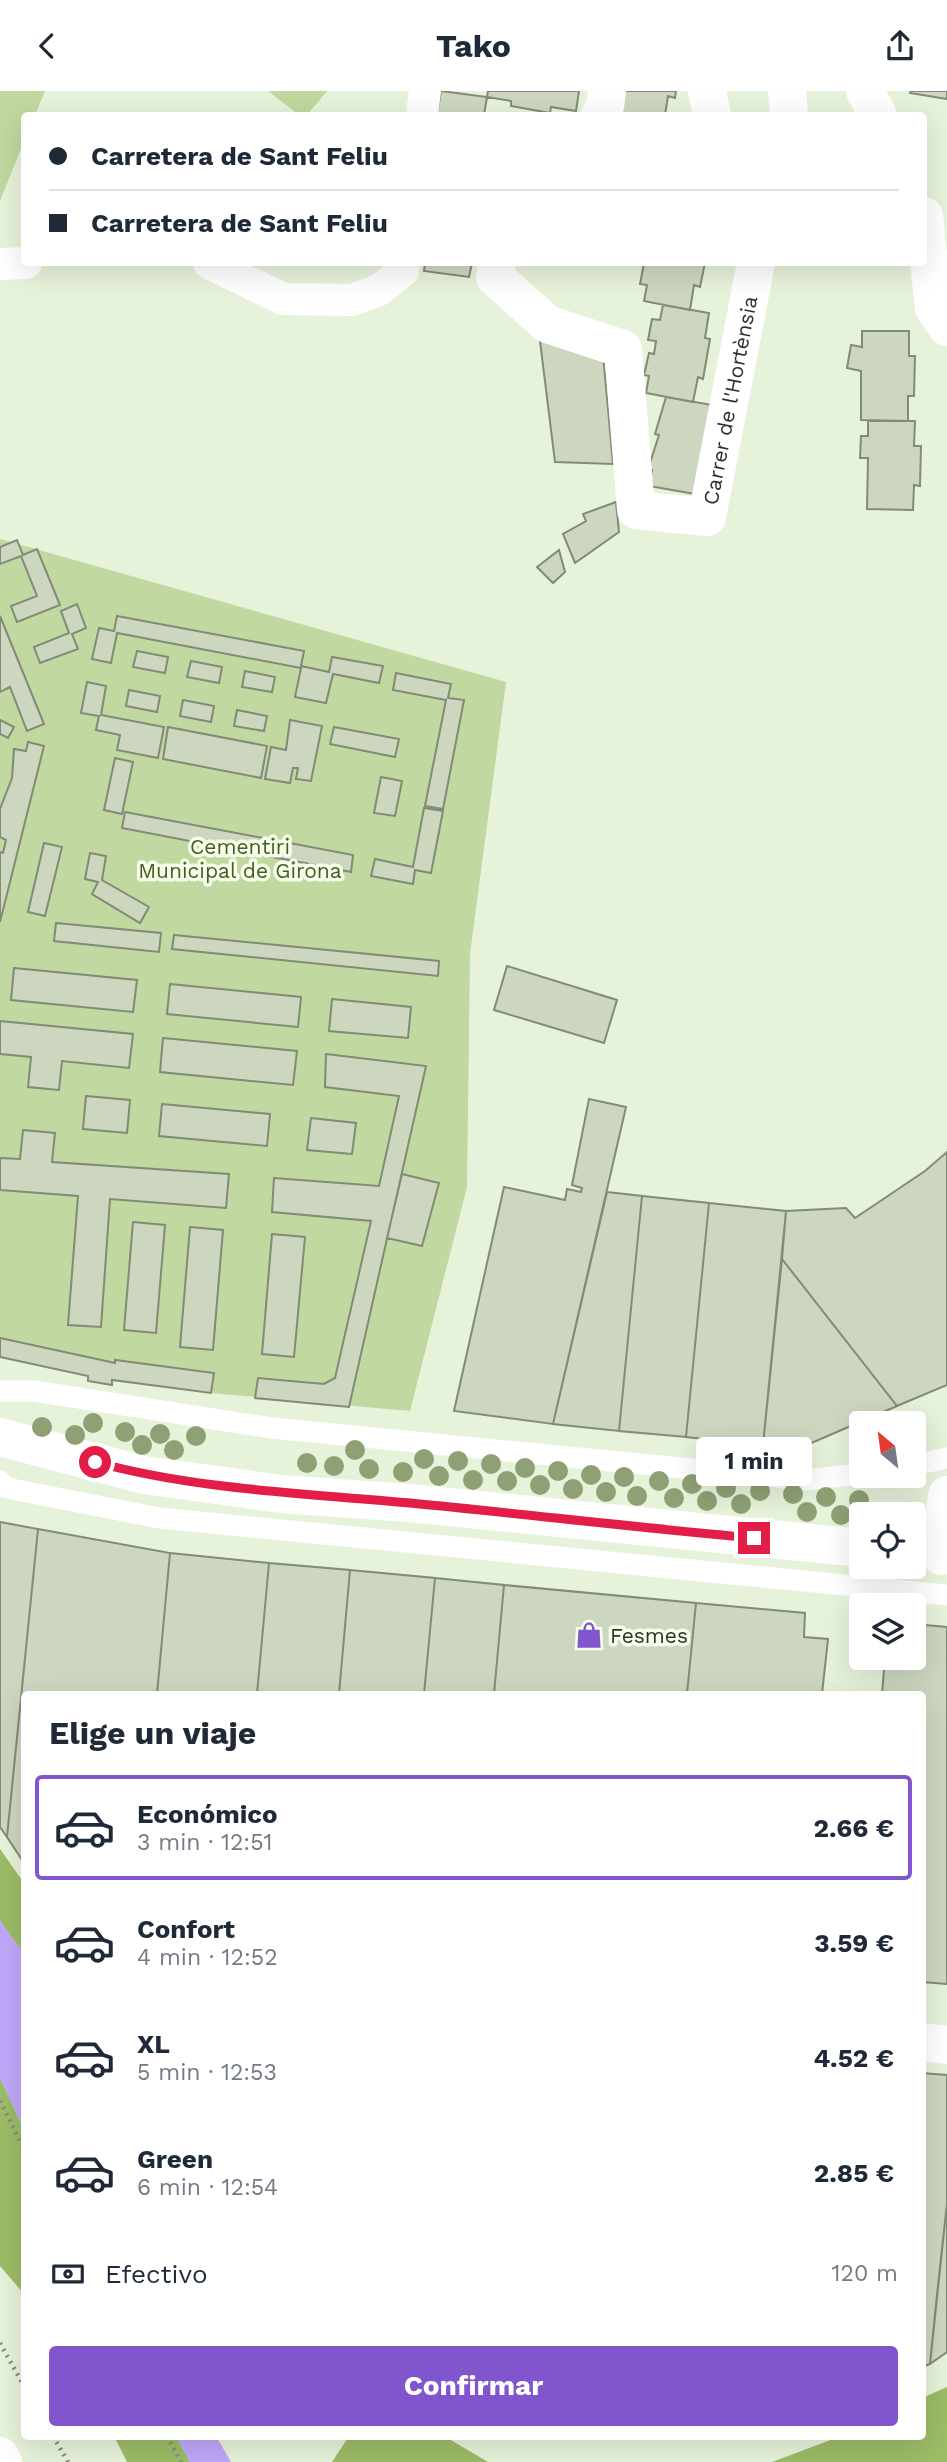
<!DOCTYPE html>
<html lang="es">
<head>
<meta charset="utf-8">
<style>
  body { margin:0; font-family:"Work Sans",sans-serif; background:#f6f6f7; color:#1f2937; height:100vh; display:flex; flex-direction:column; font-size:26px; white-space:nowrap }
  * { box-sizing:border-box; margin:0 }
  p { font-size:23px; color:#747a83 }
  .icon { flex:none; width:38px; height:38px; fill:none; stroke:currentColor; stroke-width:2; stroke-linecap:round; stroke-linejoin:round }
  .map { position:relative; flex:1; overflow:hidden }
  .details { position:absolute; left:21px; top:1600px; width:905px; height:749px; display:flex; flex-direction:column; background:#fff; border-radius:7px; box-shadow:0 7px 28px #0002 }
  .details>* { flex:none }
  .top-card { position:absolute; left:21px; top:21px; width:906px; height:154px; border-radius:7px; box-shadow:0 7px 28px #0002; display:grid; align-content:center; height:154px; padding:0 28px; background:#fff }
  .needle { width:46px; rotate:331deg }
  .buttons { position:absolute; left:849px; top:1320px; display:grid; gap:14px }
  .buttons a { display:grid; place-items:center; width:77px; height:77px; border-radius:7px; background:#fff; box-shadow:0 7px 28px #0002; font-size:35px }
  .end { position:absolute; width:32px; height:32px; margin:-16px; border:9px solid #e11d48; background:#fff; box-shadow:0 0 0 4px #fff }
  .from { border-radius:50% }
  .bubble { position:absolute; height:49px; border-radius:7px; background:#fff; box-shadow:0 7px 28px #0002; font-size:23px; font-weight:700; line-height:49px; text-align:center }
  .top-card b { display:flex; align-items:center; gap:24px; height:66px; font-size:26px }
  .top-card b+b { border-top:2px solid #e0e1e3 }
  .top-card i { width:18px; height:18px; background:#1f2937 }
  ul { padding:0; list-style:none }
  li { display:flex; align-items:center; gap:21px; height:105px; margin:0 14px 10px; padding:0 14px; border:4px solid transparent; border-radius:7px }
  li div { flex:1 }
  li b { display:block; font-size:26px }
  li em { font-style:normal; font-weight:700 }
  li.active { border-color:#8155ce }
  li>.icon { width:63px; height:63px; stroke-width:1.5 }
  h2 { padding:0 28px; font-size:32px; line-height:84px }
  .pay { display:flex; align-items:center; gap:18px; height:77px; padding:0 28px; font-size:26px }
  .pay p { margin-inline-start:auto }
  .action { display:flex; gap:14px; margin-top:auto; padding:14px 28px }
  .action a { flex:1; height:80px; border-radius:7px; background:#8155ce; color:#fff; font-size:28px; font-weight:700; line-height:80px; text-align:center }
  header { display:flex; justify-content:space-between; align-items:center; height:91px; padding:0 28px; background:#fff; font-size:32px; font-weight:700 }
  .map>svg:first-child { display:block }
  .green { fill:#c1d8a0 }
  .forest { fill:#9cbc67 }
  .water { fill:#bfa7fa }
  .building { fill:#cdd7bf; stroke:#818b75; stroke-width:2 }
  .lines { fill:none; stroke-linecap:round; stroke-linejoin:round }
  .path { stroke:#838b7a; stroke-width:4.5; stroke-dasharray:2 5; stroke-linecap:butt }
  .service { stroke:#fff; stroke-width:21 }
  .pedestrian { stroke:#fff; stroke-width:32 }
  .minor { stroke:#fff; stroke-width:38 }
  .secondary { stroke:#fff; stroke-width:38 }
  .tree { fill:#8fa074 }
  .route { stroke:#e11d48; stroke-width:9 }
  .labels { text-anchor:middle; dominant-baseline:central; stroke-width:7; stroke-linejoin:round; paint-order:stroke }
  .street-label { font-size:21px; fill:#2e3228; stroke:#f6feeb }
  .park-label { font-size:21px; fill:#475c20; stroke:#f6feeb }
  .poi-label { font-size:21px; fill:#2e3228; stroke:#f6feeb; text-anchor:start }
</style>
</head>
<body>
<header><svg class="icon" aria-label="back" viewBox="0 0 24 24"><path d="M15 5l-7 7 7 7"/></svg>Tako<svg class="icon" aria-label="share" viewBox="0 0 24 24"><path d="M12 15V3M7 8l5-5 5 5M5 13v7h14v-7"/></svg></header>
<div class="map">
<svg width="947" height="2371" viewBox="0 0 947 2371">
  <rect width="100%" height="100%" fill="#e7f2da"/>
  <path class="green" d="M0,0H45L35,24H24V50L0,110Z
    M268,0H327L307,24H299Z
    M0,448L506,591L470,863L467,1096L410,1320L211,1302L113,1289L112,1294L88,1290V1285L0,1266Z"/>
  <path class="forest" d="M0,1758L24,1792V1863L0,1830Z
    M0,1987L24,2038V2203L0,2175Z
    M947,2296V2371H772L841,2345H922V2307Z
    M114,2345H176L190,2371H127Z
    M349,2345H444L488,2371H332Z"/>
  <path class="water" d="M0,1830L24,1863V2038L0,1987Z
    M176,2345H216L231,2371H190Z"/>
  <path class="building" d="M441,0L487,6L484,24H437Z
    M488,0H579L576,20L551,16L550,22L511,15V10L487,6Z
    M614,0H676L675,7L668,5L665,24L618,22Z
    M911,0H947V8L910,2Z
    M425,172H472L469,186L424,180Z
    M644,172H705L700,196L694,194L690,219L644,210L647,194L640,193Z
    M663,214L709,222L705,247L710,248L703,288L698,286L693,311L646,302L649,285L644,284L649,262L654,263L656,250L648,249L652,228L660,229Z
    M862,240H909V265H915L914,305H908V330L861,329V280L847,277L851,254L862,256Z
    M539,242L603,263L613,373L555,371Z
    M666,306L712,314L695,403L649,395L652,379L648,378L659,344L655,343Z
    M868,330H915L914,355H921L920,395L914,394L913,419L867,418L868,367H860L861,345H868Z
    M616,411L619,441L575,472L563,443L586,430L583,423Z
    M17,449L23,464L37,458L60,514L17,531L11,515L37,505L21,465L0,473V456Z
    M559,459L565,481L553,492L537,476Z
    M77,513L86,537L72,543L78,558L40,572L34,556L69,542L61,520Z
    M0,525L44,633L27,640L10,596L0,601Z
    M117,525L304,560L301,575L329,581L332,566L383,575L379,592L333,583L326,612L295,606L301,577L117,542L111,572L92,568L99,537L114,540Z
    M137,560L168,566L165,582L133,576Z
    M191,570L222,576L219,592L187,586Z
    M245,580L275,586L272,601L242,596Z
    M396,582L451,593L448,607L464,609L443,718L425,715L446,609L393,599Z
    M87,591L106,595L101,624L164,636L158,667L117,659L120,644L96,639L99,625L81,622Z
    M129,599L160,605L157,621L126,615Z
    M183,609L214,615L211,631L180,625Z
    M237,619L267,625L264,640L234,635Z
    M0,629L14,636L8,647L0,643Z
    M290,629L322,635L311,690L296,688L298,677H293L290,692L265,688L271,656L286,659Z
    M168,636L267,655L261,687L163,668Z
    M334,636L399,648L395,666L330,653Z
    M28,651L44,655L0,831V761L3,762L6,749L0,746V718L12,687L14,658L26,660Z
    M115,667L133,671L122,723L104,719Z
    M381,686L402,690L395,725L374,722Z
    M424,717L443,720L431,782L415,779L413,793L371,785L375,768L413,776Z
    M125,721L353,764L351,781L122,737Z
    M44,752L62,756L45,825L28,821Z
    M90,762L106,765L102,789L149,816L140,832L92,803L98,791L85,788Z
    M56,832L161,842L159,861L54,850Z
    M174,844L439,870L438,885L172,858Z
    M507,875L617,909L604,952L494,919Z
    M14,877L137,889L133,921L11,909Z
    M170,893L301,906L298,936L167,923Z
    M332,908L411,916L408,947L329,940Z
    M0,930L133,943L129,977L62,970L59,999L28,996L31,966L0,963Z
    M163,947L297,960L293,994L160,981Z
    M326,963L426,975L349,1316L255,1307L258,1287L324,1293L335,1287L371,1130L272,1121L274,1087L379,1095L399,1005L325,996Z
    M86,1005L130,1009L127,1042L83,1038Z
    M589,1008L626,1016L553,1333L454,1320L504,1096L565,1109L567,1098L581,1101L582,1097L572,1094Z
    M162,1013L270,1023L267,1055L159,1045Z
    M311,1027L356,1032L352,1063L307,1059Z
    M23,1039L55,1042L52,1071L229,1083L226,1117L110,1108L101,1236L68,1234L78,1105L0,1099V1067L20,1068Z
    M947,1061V1294L897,1315L782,1168L786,1120L846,1117L855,1127L925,1080Z
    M402,1083L439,1092L422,1155L387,1147Z
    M607,1101L642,1105L619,1340L553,1333Z
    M642,1105L709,1112L686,1346L619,1340Z
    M709,1112L786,1120L763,1354L686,1346Z
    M133,1131L165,1134L156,1242L124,1239Z
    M190,1136L223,1139L213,1259L180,1256Z
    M272,1143L305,1146L294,1266L262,1263Z
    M782,1168L897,1315L800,1357L763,1354Z
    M0,1247L115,1272V1269L214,1282L211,1302L112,1289V1294L88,1290V1285L0,1266Z
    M0,1431L38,1438L7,1746L0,1736Z
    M38,1438L170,1462L157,1603H24V1772L7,1746Z
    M170,1462L269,1472L257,1603H157Z
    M269,1472L350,1479L339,1603H257Z
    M350,1479L435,1487L424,1603H339Z
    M435,1487L504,1494L494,1603H424Z
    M504,1494L696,1512L687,1603H494Z
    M696,1512L805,1522L804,1546L828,1548L822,1603H687Z
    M914,1533L947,1536V1893L922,1891V1603H882L885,1566H914Z
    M922,1982L947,1984V2112L930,2273L922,2276Z
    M947,2112V2261L930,2273L938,2194Z
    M561,2345H621L588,2348Z"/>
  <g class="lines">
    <path class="path" d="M0,2010L24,2058
      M0,2252L24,2295
      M53,2345L68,2371
      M167,2345L181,2371"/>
    <path class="service" d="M0,1300H34L272,1337L804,1389L861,1383
      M914,1374L947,1367
      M0,1390L7,1397L159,1427L947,1504"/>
    <path class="pedestrian" d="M422,24L425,0
      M209,172L283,208L352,209L379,199L403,180L404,172
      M0,173L26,172"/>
    <g class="minor">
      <path d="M707,0L712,24"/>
      <path d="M787,0L789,24"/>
      <path d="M865,0L878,24"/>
      <path d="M600,24L605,16L607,0"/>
      <path d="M924,125L934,217L947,236"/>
      <path id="s1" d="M497,172L495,186L547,233L623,258L636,419L707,426L756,172"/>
      <path d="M0,1346L144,1384L281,1403L409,1412L861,1457"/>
      <path d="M941,1465L947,1404"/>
      <path d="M922,1951L947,1954"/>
    </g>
    <path class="secondary" d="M0,2365L3,2371"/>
  </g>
  <g class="tree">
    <circle cx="93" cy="1332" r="10"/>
    <circle cx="42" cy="1336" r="10"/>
    <circle cx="125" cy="1341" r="10"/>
    <circle cx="160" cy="1343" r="10"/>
    <circle cx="75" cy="1344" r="10"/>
    <circle cx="196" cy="1345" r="10"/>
    <circle cx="142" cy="1354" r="10"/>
    <circle cx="174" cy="1359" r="10"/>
    <circle cx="355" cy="1359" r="10"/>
    <circle cx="424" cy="1368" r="10"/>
    <circle cx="458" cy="1370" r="10"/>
    <circle cx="307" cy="1372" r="10"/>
    <circle cx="491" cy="1373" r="10"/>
    <circle cx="334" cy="1375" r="10"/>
    <circle cx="525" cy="1377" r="10"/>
    <circle cx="369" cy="1378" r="10"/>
    <circle cx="558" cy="1380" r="10"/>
    <circle cx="403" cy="1381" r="10"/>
    <circle cx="591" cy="1384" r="10"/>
    <circle cx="439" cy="1385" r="10"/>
    <circle cx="624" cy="1386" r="10"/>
    <circle cx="473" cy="1389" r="10"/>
    <circle cx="507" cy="1390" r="10"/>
    <circle cx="659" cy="1390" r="10"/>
    <circle cx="692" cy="1393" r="10"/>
    <circle cx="540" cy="1394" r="10"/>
    <circle cx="726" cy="1397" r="10"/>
    <circle cx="573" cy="1398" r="10"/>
    <circle cx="760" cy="1400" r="10"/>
    <circle cx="606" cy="1401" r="10"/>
    <circle cx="793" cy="1403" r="10"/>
    <circle cx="637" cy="1405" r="10"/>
    <circle cx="826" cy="1406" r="10"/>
    <circle cx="674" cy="1407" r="10"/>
    <circle cx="859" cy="1409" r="10"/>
    <circle cx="707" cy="1410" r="10"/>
    <circle cx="741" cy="1413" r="10"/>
    <circle cx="807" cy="1421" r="10"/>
    <circle cx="841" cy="1424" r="10"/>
  </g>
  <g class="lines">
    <path class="route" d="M95,1371C198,1399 304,1402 410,1412C525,1423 639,1437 754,1447"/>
  </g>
  <defs>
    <symbol id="shop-bare" viewBox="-9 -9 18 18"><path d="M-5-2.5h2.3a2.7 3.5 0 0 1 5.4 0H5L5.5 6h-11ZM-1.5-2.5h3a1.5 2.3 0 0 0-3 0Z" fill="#8155ce" stroke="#f6feeb" stroke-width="2.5" paint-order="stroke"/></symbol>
  </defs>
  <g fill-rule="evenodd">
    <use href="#shop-bare" x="570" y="1525" width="38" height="38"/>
  </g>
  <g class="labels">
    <g class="street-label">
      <text stroke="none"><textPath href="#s1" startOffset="516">Carrer de l'Hortènsia</textPath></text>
    </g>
    <g class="park-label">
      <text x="240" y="755">Cementiri<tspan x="240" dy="24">Municipal de Girona</tspan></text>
    </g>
    <g class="poi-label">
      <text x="610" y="1544">Fesmes</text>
    </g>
  </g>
</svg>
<div class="buttons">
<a><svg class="needle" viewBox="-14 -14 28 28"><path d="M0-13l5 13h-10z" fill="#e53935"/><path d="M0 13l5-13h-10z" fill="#747a83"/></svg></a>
<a><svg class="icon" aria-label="locate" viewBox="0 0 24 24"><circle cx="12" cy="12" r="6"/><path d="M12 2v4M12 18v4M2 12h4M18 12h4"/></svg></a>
<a><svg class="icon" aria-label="layers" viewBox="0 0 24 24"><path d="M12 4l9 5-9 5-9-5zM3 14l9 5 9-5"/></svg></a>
</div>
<i class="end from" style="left:95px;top:1371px"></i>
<i class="end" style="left:754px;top:1447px"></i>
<div class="bubble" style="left:696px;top:1346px;width:116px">1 min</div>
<div class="top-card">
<b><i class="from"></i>Carretera de Sant Feliu</b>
<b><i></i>Carretera de Sant Feliu</b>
</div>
<section class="details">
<h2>Elige un viaje</h2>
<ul>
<li class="active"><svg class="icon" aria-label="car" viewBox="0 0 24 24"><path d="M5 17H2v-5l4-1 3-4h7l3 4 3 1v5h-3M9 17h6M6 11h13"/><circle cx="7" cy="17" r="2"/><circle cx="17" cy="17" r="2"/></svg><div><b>Económico</b><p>3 min · 12:51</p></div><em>2.66 €</em></li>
<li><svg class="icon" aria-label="car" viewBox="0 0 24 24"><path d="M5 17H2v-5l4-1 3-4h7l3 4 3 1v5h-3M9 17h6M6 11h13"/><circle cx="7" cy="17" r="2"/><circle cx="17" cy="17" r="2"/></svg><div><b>Confort</b><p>4 min · 12:52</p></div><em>3.59 €</em></li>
<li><svg class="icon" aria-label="car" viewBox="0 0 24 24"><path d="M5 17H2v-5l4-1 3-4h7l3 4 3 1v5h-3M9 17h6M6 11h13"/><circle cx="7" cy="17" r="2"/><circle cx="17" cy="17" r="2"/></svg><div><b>XL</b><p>5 min · 12:53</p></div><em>4.52 €</em></li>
<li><svg class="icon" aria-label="car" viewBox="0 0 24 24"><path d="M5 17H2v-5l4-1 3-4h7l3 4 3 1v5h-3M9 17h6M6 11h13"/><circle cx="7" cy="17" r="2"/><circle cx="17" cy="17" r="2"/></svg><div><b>Green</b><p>6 min · 12:54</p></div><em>2.85 €</em></li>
</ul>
<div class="pay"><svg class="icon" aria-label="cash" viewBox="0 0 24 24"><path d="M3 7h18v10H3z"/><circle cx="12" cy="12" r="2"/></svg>Efectivo<p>120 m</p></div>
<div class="action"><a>Confirmar</a></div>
</section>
</div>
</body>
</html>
